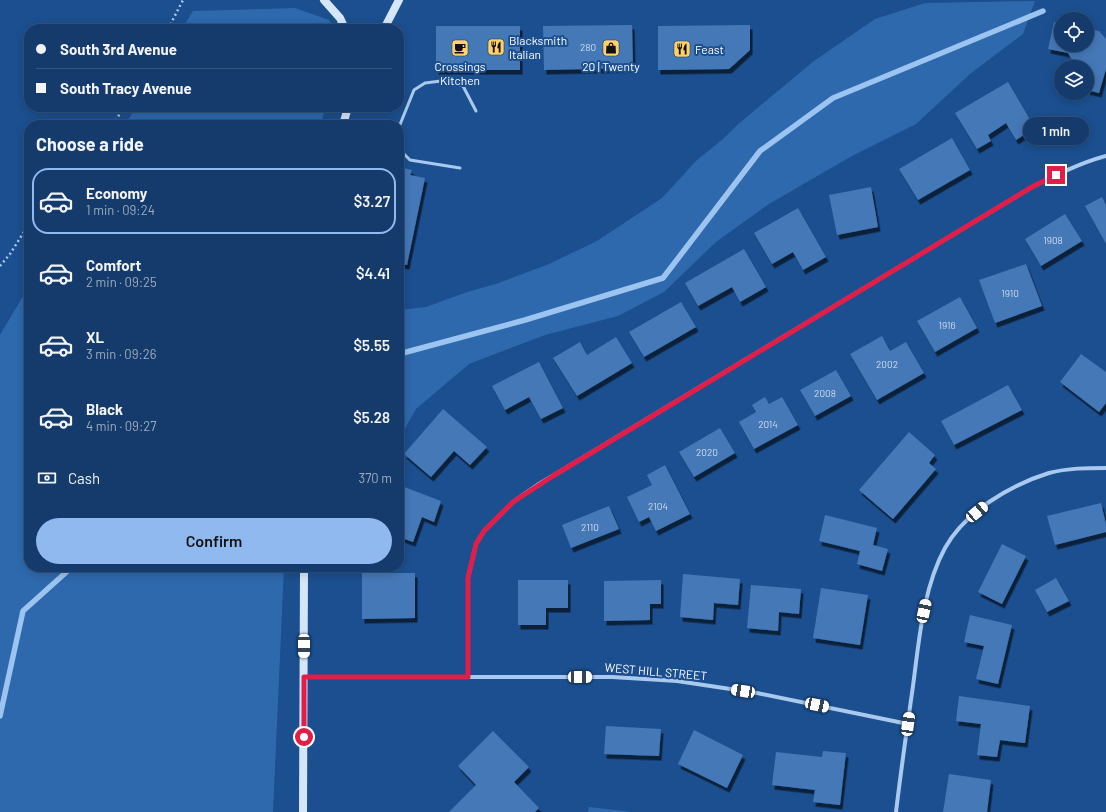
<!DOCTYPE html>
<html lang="en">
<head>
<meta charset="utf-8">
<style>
  body { margin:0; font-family:Barlow,sans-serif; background:#214673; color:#f1f3f6; height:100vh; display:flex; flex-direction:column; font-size:15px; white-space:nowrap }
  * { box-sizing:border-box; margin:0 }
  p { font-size:13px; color:#9dadc1 }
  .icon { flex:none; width:22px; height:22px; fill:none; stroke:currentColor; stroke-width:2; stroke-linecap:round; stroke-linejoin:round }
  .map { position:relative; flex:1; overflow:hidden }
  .panel { position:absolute; left:24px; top:120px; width:380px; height:452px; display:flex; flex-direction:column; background:#143b6b; border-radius:16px; box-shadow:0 2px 10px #0003,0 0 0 1px #33557e }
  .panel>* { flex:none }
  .banner { position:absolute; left:24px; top:24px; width:380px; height:88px; border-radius:16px; box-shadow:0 2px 10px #0003,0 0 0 1px #33557e; display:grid; align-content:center; height:88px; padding:0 12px; background:#143b6b }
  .tools { position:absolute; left:1054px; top:12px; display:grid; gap:8px }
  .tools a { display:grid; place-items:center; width:40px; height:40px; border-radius:50%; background:#143b6b; box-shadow:0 2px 10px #0003,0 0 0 1px #33557e; font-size:20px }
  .end { position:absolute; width:18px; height:18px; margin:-9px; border:5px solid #e11d48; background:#fff; box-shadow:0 0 0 2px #fff }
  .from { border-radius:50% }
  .bubble { position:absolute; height:28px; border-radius:14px; background:#143b6b; box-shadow:0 2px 10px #0003,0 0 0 1px #33557e; font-size:13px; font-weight:600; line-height:28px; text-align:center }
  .car { position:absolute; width:12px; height:24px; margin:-12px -6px; border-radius:5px; box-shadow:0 0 3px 1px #0007; background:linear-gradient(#fff 24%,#345 0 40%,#fff 0 76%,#345 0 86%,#fff 0) }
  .banner b { display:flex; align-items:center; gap:14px; height:38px; font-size:15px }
  .banner b+b { border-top:1px solid #33557e }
  .banner i { width:10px; height:10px; background:#f1f3f6 }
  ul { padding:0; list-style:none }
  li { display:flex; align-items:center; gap:12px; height:66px; margin:0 8px 6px; padding:0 4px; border:2px solid transparent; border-radius:16px }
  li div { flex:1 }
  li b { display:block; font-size:15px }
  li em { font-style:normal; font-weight:600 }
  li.active { border-color:#90b9f0 }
  li>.icon { width:36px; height:36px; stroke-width:1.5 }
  h2 { padding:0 12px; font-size:18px; line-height:48px }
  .pay { display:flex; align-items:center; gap:10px; height:44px; padding:0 12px; font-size:15px }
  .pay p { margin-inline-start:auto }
  .button { display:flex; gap:8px; margin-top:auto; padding:8px 12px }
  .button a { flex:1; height:46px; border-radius:24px; background:#90b9f0; color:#111; font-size:16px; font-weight:600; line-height:46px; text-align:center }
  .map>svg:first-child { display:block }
  .green { fill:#2e69ad }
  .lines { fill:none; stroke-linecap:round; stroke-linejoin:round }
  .stream { stroke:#9cc4f0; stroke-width:5.5 }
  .building { fill:#4478b7; filter:url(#shadow) }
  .path { stroke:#a9c9ee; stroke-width:2.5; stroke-dasharray:2 3; stroke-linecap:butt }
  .service { stroke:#a9c9ee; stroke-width:3 }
  .minor { stroke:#a9c9ee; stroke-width:4 }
  .secondary { stroke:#d6e6fa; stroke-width:8 }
  .route { stroke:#e11d48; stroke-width:5 }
  .labels { text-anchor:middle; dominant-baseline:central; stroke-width:4; stroke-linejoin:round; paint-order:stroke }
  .number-label { font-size:10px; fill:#d0dded }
  .poi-label { font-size:12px; fill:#fff; stroke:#1b4f8f; text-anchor:start }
  .street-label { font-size:12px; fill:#fff; stroke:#1b4f8f }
</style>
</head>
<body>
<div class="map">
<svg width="1106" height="812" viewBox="0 0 1106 812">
  <defs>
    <filter id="shadow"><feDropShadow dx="2.5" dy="4.5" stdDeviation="0" flood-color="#0009"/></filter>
  </defs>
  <rect width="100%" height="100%" fill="#1b4f8f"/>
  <path class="green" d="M1035,1L1023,34L970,74L916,124L852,156L769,204L716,242L664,292L618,316L545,335L469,364L416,409L399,439V310L426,307L467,292L496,284L549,264L597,241L662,198L697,160L723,139L737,125L814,61L875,19L925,3Z
    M295,8L329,20L334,29H182L193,11Z
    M136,107H326L320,125H125Z
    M29,286V567H284L273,812H0V335Z
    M589,807L632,812H588Z"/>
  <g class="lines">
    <path class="stream" d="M399,354L525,320L663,278L760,151L833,98L1043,11
      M0,716L23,611L72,567"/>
  </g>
  <path class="building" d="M1054,22L1061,24V45H1087V29L1099,31L1106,39V69L1099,93L1087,90V67H1076L1068,53L1048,49Z
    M632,25L633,68L544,70L543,26Z
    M750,25V50L729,69L658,70V26Z
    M436,26H520V70H436Z
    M1008,82L1035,128L1016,140L1006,123L988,135L991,141L977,149L955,113Z
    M952,138L970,170L918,200L899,169Z
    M399,167L412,170L410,175L425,178L407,265L399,264Z
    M871,187L878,227L837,235L829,195Z
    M1102,197L1106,205V244L1085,206Z
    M798,208L826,257L803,270L793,252L772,264L754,233Z
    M1065,214L1082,241L1041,266L1025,239Z
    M744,249L766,287L740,302L732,287L698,306L685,283Z
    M1026,264L1042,306L995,323L979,280Z
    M960,297L977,328L935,352L917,321Z
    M681,302L696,327L644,357L629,332Z
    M882,336L890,351L906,342L924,373L877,400L850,354Z
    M616,337L632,363L577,396L553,358L580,342L587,355Z
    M1081,354L1106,372V403L1099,412L1060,382Z
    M539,362L563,408L541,419L529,397L505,410L492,386Z
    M836,370L851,396L815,416L800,390Z
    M1008,385L1022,410L954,445L941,421Z
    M765,397L769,404L782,397L798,425L754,449L739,422L756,412L752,405Z
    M443,409L487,447L470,465L454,451L431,477L404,454Z
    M720,428L735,453L694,477L679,452Z
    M909,432L935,455L929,463L936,469L893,519L859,490Z
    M665,465L690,514L656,531L649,517L639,522L627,497L652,485L647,475Z
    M399,485L441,501L434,522L422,517L413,542L399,537Z
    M1101,503L1106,524V532L1055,545L1047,516Z
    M609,506L619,529L571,548L562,525Z
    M825,515L877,528L873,545L888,549L882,571L857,564L860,551L819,541Z
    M1002,544L1026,556L1002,604L978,592Z
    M362,573H415V618L362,619Z
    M683,574L740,579L738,605L714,603L713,620L680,617Z
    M1056,578L1069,601L1047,612L1035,590Z
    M518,580H568V608H546V625H518Z
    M661,580V604H650V620L604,621V581Z
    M751,585L801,589L799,614L779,612L778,631L747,628Z
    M821,588L868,595L860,645L813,638Z
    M970,615L1012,625L998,684L976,679L984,646L964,642Z
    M959,696L1030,706L1025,743L1000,740L997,757L977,755L981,724L956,721Z
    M606,726L661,729L659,756L604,754Z
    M694,730L743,755L727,788L678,764Z
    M493,731L529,767L514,782L539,808L535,812H449L476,785L458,766Z
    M823,751L846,753L840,805L813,802L815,790L772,785L776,752L822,757Z
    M949,774L991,780L987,812H943Z"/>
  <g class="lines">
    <path class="path" d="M168,29L183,0
      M113,125L124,107
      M0,266L10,254L29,224"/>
    <path class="service" d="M399,127L414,90L425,83L449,80L463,86L476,111
      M399,149L410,160L460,168"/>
    <path class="minor" d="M304,677H612L677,681L757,693L908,724
      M468,677V578L476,544L484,531L513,502L539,484L1032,187C1056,175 1080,163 1106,156
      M896,812C901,770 907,728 913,686C919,641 923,588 945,548C965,512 1010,485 1049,473C1068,468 1087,468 1106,468"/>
    <path class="secondary" d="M324,0L340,18L345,29
      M384,29L399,0
      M343,125L348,107
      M303,812L304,567"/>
  </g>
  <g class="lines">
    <path class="route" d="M304,737V677H468V578L476,544L484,531L513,502L553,476L1032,187L1056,175"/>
  </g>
  <defs>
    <symbol id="restaurant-square" viewBox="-11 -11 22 22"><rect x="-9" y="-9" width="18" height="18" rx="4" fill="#ffd166" stroke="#1b4f8f"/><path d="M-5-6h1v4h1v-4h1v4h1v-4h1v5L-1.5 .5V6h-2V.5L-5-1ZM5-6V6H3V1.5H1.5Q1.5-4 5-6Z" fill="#111"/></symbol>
    <symbol id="cafe-square" viewBox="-11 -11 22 22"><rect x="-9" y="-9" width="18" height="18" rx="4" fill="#ffd166" stroke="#1b4f8f"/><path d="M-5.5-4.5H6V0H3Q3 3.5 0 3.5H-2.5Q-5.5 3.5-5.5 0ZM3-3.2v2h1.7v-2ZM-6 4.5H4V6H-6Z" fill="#111"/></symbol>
    <symbol id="shop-square" viewBox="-11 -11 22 22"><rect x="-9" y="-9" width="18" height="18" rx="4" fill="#ffd166" stroke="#1b4f8f"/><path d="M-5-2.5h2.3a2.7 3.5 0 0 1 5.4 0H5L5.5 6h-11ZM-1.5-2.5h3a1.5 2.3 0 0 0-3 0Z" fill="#111"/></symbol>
  </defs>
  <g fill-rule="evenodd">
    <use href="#restaurant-square" x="486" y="37" width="20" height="20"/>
    <use href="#cafe-square" x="450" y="38" width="20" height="20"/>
    <use href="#shop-square" x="601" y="38" width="20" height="20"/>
    <use href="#restaurant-square" x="672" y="39" width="20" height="20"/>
  </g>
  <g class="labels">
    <g class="number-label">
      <text x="588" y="47">280</text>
      <text x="1053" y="240">1908</text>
      <text x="1010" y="293">1910</text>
      <text x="947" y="325">1916</text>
      <text x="887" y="364">2002</text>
      <text x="825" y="393">2008</text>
      <text x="768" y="424">2014</text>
      <text x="707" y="452">2020</text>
      <text x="658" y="506">2104</text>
      <text x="590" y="527">2110</text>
    </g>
    <g class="poi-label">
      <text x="509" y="40">Blacksmith<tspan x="509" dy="14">Italian</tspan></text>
      <text x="695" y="49">Feast</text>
      <text x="460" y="66" text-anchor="middle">Crossings<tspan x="460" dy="14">Kitchen</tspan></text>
      <text x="611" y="66" text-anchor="middle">20 | Twenty</text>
    </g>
    <g class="street-label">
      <text transform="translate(656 671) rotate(5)">WEST HILL STREET</text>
    </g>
  </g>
</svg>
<div class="tools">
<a><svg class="icon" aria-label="locate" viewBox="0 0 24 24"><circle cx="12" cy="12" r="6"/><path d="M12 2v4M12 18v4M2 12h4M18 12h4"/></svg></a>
<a><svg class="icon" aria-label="layers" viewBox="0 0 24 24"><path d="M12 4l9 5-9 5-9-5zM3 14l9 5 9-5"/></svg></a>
</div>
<i class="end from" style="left:304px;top:737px"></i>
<i class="end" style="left:1056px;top:175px"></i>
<div class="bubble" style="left:1023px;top:117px;width:66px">1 min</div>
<i class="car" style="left:977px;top:512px;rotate:50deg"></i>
<i class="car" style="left:924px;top:611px;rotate:12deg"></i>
<i class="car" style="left:304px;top:646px;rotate:180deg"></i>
<i class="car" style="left:580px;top:677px;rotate:90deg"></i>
<i class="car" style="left:743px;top:691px;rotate:279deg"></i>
<i class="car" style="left:817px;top:705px;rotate:102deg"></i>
<i class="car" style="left:908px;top:724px;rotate:8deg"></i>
<div class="banner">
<b><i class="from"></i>South 3rd Avenue</b>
<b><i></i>South Tracy Avenue</b>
</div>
<section class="panel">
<h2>Choose a ride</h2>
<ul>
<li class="active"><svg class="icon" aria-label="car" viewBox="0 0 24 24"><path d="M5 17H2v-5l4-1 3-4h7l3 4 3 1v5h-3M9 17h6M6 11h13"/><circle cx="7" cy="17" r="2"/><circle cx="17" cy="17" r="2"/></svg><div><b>Economy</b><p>1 min · 09:24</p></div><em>$3.27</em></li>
<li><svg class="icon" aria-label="car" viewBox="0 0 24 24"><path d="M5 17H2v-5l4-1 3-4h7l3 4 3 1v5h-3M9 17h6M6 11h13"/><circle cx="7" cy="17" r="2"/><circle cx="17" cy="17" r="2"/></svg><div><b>Comfort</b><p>2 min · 09:25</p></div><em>$4.41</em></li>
<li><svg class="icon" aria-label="car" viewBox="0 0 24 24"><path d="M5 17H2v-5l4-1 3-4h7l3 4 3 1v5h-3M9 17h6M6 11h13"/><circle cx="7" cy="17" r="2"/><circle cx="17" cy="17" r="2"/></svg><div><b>XL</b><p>3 min · 09:26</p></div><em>$5.55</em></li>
<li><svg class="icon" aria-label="car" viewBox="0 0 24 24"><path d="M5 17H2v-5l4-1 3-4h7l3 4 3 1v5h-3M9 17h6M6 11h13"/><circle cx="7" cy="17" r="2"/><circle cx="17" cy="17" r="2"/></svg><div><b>Black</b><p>4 min · 09:27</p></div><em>$5.28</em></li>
</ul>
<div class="pay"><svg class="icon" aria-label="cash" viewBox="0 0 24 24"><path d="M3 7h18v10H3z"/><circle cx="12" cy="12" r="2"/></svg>Cash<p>370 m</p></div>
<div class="button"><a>Confirm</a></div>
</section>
</div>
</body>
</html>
